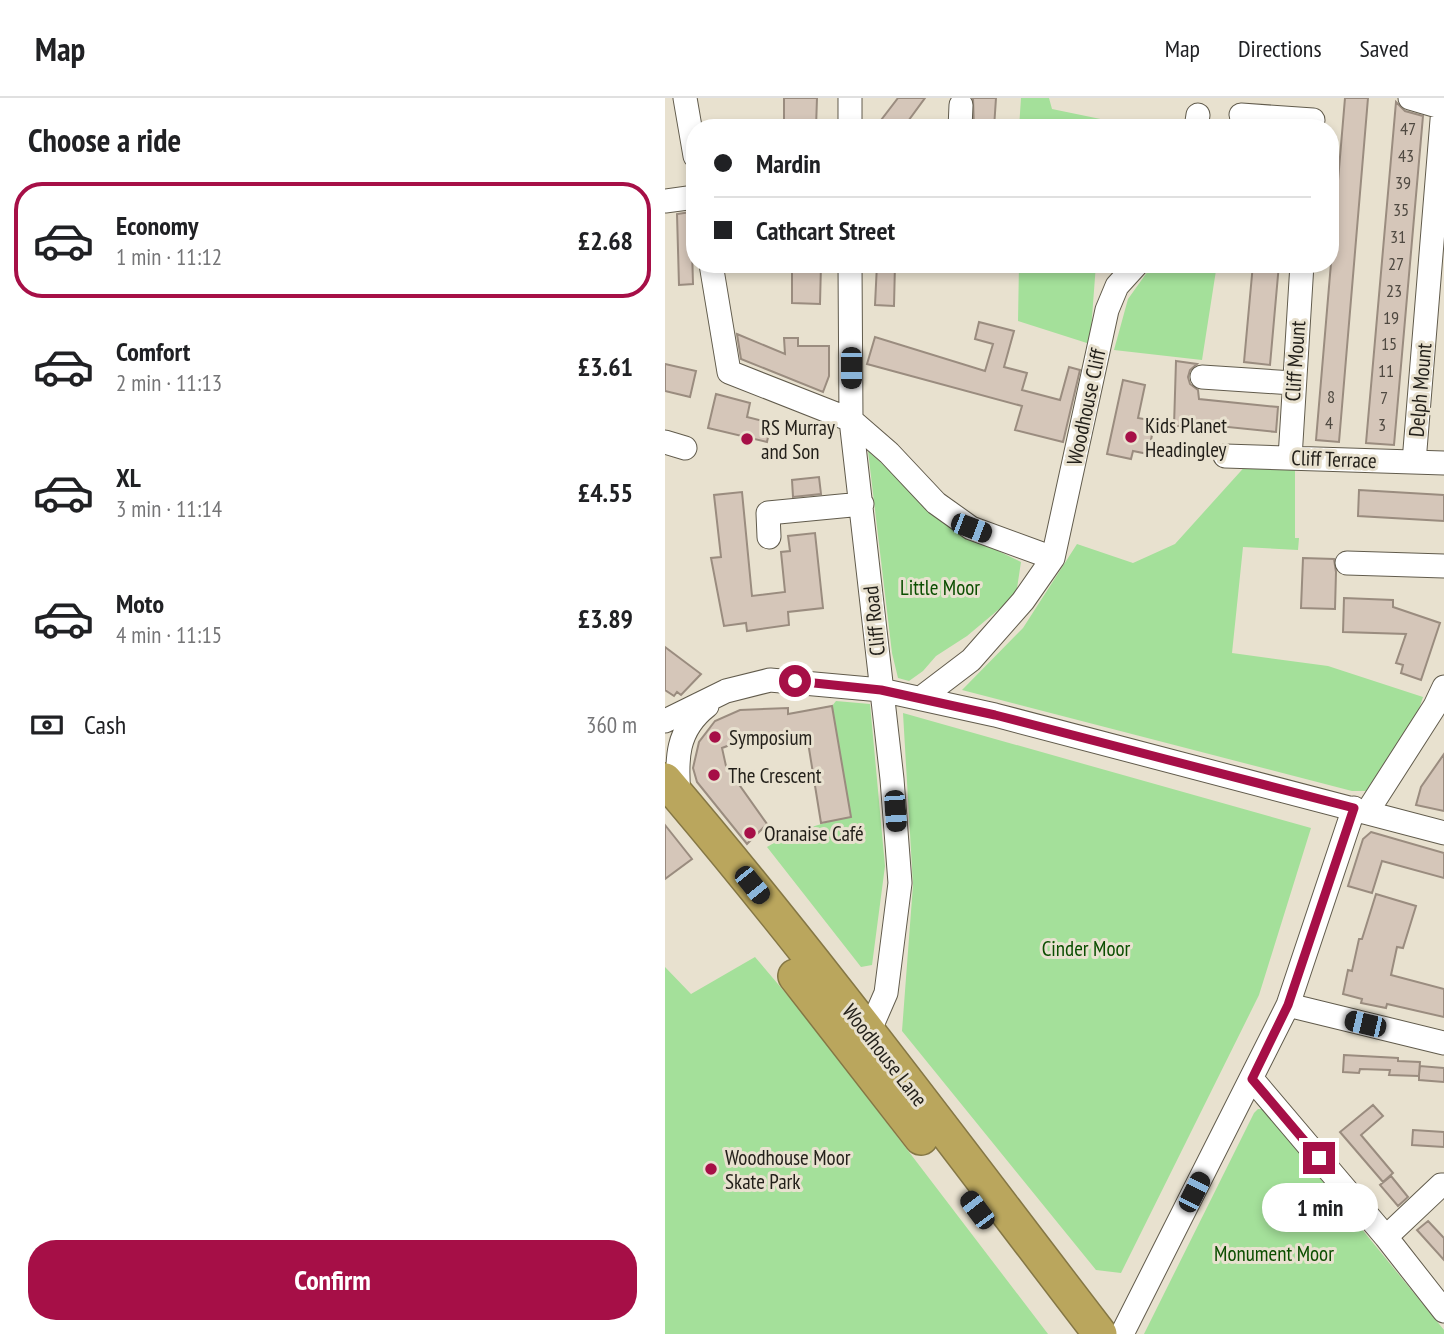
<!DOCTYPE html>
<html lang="en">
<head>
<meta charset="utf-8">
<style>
  body { margin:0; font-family:"PT Sans Narrow",sans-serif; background:#f2f2f2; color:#202124; height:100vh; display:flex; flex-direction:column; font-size:26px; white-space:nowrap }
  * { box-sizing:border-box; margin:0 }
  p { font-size:23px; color:#757577 }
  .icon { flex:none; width:38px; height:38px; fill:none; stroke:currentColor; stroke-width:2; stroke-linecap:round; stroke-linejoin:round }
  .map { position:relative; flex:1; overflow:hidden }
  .panel { display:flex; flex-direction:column; background:#fff; width:665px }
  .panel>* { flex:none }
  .guide { position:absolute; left:21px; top:21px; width:653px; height:154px; border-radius:28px; box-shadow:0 4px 10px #0003; display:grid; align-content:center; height:154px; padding:0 28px; background:#fff }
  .end { position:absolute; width:32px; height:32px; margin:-16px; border:9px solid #a60f47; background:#fff; box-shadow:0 0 0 4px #fff }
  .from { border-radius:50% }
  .bubble { position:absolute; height:49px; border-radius:24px; background:#fff; box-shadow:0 4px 10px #0003; font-size:23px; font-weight:700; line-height:49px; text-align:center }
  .car { position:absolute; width:21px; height:42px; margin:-21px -10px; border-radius:9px; box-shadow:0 0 5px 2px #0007; background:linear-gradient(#222 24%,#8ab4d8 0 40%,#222 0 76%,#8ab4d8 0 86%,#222 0) }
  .guide b { display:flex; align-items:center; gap:24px; height:66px; font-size:26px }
  .guide b+b { border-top:2px solid #e0e0e0 }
  .guide i { width:18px; height:18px; background:#202124 }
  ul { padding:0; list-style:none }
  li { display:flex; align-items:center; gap:21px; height:116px; margin:0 14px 10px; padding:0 14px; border:4px solid transparent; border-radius:28px }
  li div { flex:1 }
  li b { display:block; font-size:26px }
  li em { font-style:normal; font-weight:700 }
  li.selected { border-color:#a60f47 }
  li>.icon { width:63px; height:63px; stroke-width:1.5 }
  h2 { padding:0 28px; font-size:32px; line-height:84px }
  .pay { display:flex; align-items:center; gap:18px; height:77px; padding:0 28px; font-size:26px }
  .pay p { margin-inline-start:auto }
  .button { display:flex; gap:14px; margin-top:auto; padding:14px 28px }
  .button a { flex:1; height:80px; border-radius:28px; background:#a60f47; color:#fff; font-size:28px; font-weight:700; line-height:80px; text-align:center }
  header { display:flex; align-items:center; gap:42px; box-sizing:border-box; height:98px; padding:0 35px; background:#fff; border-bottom:2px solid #e0e0e0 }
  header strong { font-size:33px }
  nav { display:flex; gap:38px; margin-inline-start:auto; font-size:24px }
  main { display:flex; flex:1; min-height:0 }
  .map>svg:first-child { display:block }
  .green { fill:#a4e09a }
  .building { fill:#d5c6b9; stroke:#9a8c7f; stroke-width:2 }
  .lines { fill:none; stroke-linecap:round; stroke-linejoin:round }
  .minor-casing { stroke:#615b4c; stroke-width:25 }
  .highway-casing { stroke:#857745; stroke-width:36 }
  .minor { stroke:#fff; stroke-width:23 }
  .highway { stroke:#baa65d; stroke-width:33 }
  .route { stroke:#a60f47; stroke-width:9 }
  .poi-dot { fill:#a60f47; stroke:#e8e1cf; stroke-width:2.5 }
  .labels { text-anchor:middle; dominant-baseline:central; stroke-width:6; stroke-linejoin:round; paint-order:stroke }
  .number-label { font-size:18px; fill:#4f4941 }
  .street-label { font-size:21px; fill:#221f19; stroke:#e8e1cf }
  .poi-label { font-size:21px; fill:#221f19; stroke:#e8e1cf; text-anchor:start }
  .park-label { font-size:21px; fill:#0b4e00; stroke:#e8e1cf }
</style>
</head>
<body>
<header>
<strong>Map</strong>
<nav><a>Map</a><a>Directions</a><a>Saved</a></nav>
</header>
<main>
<section class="panel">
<h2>Choose a ride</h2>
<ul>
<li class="selected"><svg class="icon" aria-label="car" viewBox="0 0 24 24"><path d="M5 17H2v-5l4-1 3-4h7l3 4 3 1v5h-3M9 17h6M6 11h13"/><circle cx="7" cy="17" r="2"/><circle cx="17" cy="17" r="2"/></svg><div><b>Economy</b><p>1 min · 11:12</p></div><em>£2.68</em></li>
<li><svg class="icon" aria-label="car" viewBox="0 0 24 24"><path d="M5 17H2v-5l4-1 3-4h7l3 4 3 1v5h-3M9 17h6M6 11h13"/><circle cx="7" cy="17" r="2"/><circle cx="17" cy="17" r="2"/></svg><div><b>Comfort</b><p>2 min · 11:13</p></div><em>£3.61</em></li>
<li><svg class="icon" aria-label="car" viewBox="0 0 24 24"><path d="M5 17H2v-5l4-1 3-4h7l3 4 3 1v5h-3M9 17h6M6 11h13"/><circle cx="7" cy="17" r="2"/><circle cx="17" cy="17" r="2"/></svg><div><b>XL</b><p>3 min · 11:14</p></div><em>£4.55</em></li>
<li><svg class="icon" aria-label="car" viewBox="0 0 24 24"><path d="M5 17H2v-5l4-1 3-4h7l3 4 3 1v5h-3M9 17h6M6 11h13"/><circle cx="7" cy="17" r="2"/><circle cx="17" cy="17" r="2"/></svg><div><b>Moto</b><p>4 min · 11:15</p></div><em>£3.89</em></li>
</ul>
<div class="pay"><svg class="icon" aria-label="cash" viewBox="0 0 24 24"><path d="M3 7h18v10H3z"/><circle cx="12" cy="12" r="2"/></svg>Cash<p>360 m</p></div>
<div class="button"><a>Confirm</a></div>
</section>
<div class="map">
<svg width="779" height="1236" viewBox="0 0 779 1236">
  <rect width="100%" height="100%" fill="#e8e1cf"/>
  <path class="green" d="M356,0H384L387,11L450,24L448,30H354Z
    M354,166H431L425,246L353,223Z
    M488,166H552L537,262L449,252L463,201Z
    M203,353L292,433L356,464L351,497L302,538L271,558L258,573L244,583L233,580L227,555Z
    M584,364L630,369V440H634L633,452L578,449L567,555L663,568L758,599L754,611L701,693H687L297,592L358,530L412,446L468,465L510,446Z
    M171,603L205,606L220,768L207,867L196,869L102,749C128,733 156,725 186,719L167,608Z
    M238,615L646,730L594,897L456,1175L431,1172L237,933L248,787Z
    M90,859L141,919L383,1236H0V869L26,896Z
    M593,1011H599L779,1232V1236H479L589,1015Z"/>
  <path class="building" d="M119,0H152L151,30H119Z
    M233,0H260L238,30H210Z
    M308,0H331L329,30H309Z
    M680,0H703L674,344L651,342Z
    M731,4L740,13L758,18L729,347L701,345Z
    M26,114L28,186L14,187L12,116Z
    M127,166H156L155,206L127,205Z
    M212,166H230L229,208L210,207Z
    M588,166H614L605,267L579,264Z
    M314,224L349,233L339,269L362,275L357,292L395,302L404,269L415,272L398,344L350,332L357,308L202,266L210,239L320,273L328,246L310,241Z
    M72,236L120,256L119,240H133V248H164V278L158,294L76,261Z
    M511,263L532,266L525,272L523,279L525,286L533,292L534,301L613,309L611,334L534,326V328H509Z
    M0,266L31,273L25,299L0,293Z
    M458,282L480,287L473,320L490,323L483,356L468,353L466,361L442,356Z
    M51,296L85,305L82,319L106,325L102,344L43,330Z
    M154,379L156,396L128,399L127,382Z
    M694,392L779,397V423L693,418Z
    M77,394L87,498L120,494L116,454L125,453L123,438L150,435L158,510L123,514L124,527L82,533L81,525L59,528L46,460L56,459L49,397Z
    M638,460L669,461L671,474L670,511L636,510Z
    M679,500L728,502V509L775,525L756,582L736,575L738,567L731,565L741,536L678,534Z
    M0,549L36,576L16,597L12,594L9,598L0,592Z
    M167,608L186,719L156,725L142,638L81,641L57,650L61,668L102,726L82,746L32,684L28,670L34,644L50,623L75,612L123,610V616Z
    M779,656V713L751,707L756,689Z
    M0,727L27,761L0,781Z
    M706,734L779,755V780L717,763L707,795L683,788L698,741Z
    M711,796L751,808L738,850L732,849L726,877L779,891V919L722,906L721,910L696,905L697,901L678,896L683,872L687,873L694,841H697Z
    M679,957L733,960V963L755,964L754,977L755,968L779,970V984L754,982V978L724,977L725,972L695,971L694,975L678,974Z
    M708,1007L718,1018L696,1037L728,1075L718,1084L675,1034Z
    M748,1032L779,1034V1049L747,1047Z
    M726,1078L743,1099L733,1108L715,1087Z
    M763,1123L779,1140V1162L752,1132Z"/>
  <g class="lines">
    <defs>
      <path id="minor" d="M20,0L30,58
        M185,0V30
        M745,0L779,10
        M576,17L648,22
        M295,30L296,7
        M531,30L533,17
        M0,103L30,99
        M46,166L64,274L186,322L224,355L271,405L306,430L388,460
        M185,166L186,322L227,681L235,785L221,895L204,934L197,941
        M537,279L628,285
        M0,344L20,350
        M560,358L779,365
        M625,360L637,166
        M749,364L778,10
        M104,439L103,415L197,406
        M682,465L779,468
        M256,600L306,562L358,503L388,460L442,212L452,188L472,166
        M0,623L61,593L105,582L216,592L330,617L779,735
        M14,698C11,662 11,632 42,608
        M702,714L770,608L779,589
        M623,907L779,945
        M587,981L721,1139L779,1213
        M721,1139L776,1087H779
        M457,1236L623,907L689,710"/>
      <path id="highway" d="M0,682C152,860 292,1050 435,1236
        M130,878L256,1040"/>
    </defs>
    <use href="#minor" class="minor-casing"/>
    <use href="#highway" class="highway-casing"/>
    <use href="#minor" class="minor"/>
    <use href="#highway" class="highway"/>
  </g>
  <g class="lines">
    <path class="route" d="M130,583L216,592L330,617L689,710L623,907L587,981L654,1060"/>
  </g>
  <g class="poi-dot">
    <circle cx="466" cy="339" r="7"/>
    <circle cx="82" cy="341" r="7"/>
    <circle cx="50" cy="639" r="7"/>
    <circle cx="49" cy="677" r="7"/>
    <circle cx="85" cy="735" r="7"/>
    <circle cx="46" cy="1071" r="7"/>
  </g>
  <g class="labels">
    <g class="number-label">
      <text x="743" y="30">47</text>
      <text x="741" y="57">43</text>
      <text x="738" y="84">39</text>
      <text x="736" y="111">35</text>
      <text x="733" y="138">31</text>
      <text x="731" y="165">27</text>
      <text x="729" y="192">23</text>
      <text x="726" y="219">19</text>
      <text x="724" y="245">15</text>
      <text x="721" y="272">11</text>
      <text x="666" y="298">8</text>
      <text x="719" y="299">7</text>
      <text x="664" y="324">4</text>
      <text x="717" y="326">3</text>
    </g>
    <g class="street-label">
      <text transform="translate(630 263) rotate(-86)">Cliff Mount</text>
      <text transform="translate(755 292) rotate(-85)">Delph Mount</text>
      <text transform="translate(421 309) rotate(-78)">Woodhouse Cliff</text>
      <text transform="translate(669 361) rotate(2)">Cliff Terrace</text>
      <text transform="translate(209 523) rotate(-96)">Cliff Road</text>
      <text transform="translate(220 957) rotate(52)">Woodhouse Lane</text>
    </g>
    <g class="poi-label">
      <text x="480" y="327">Kids Planet<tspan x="480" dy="24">Headingley</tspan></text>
      <text x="96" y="329">RS Murray<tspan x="96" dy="24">and Son</tspan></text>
      <text x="64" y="639">Symposium</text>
      <text x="63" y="677">The Crescent</text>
      <text x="99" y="735">Oranaise Café</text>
      <text x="60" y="1059">Woodhouse Moor<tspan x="60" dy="24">Skate Park</tspan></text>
    </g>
    <g class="park-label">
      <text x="275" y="489">Little Moor</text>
      <text x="421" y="850">Cinder Moor</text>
      <text x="609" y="1155">Monument Moor</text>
    </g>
  </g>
</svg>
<i class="end from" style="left:130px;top:583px"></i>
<i class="end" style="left:654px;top:1060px"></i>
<div class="bubble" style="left:597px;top:1085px;width:116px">1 min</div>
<i class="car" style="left:186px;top:270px;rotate:180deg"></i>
<i class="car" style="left:306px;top:430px;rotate:111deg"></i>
<i class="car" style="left:230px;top:713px;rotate:176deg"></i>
<i class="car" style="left:87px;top:787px;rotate:141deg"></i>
<i class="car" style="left:700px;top:926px;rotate:283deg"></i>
<i class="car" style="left:529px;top:1094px;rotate:27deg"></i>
<i class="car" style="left:312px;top:1112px;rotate:323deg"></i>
<div class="guide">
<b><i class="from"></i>Mardin</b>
<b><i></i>Cathcart Street</b>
</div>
</div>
</main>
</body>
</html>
